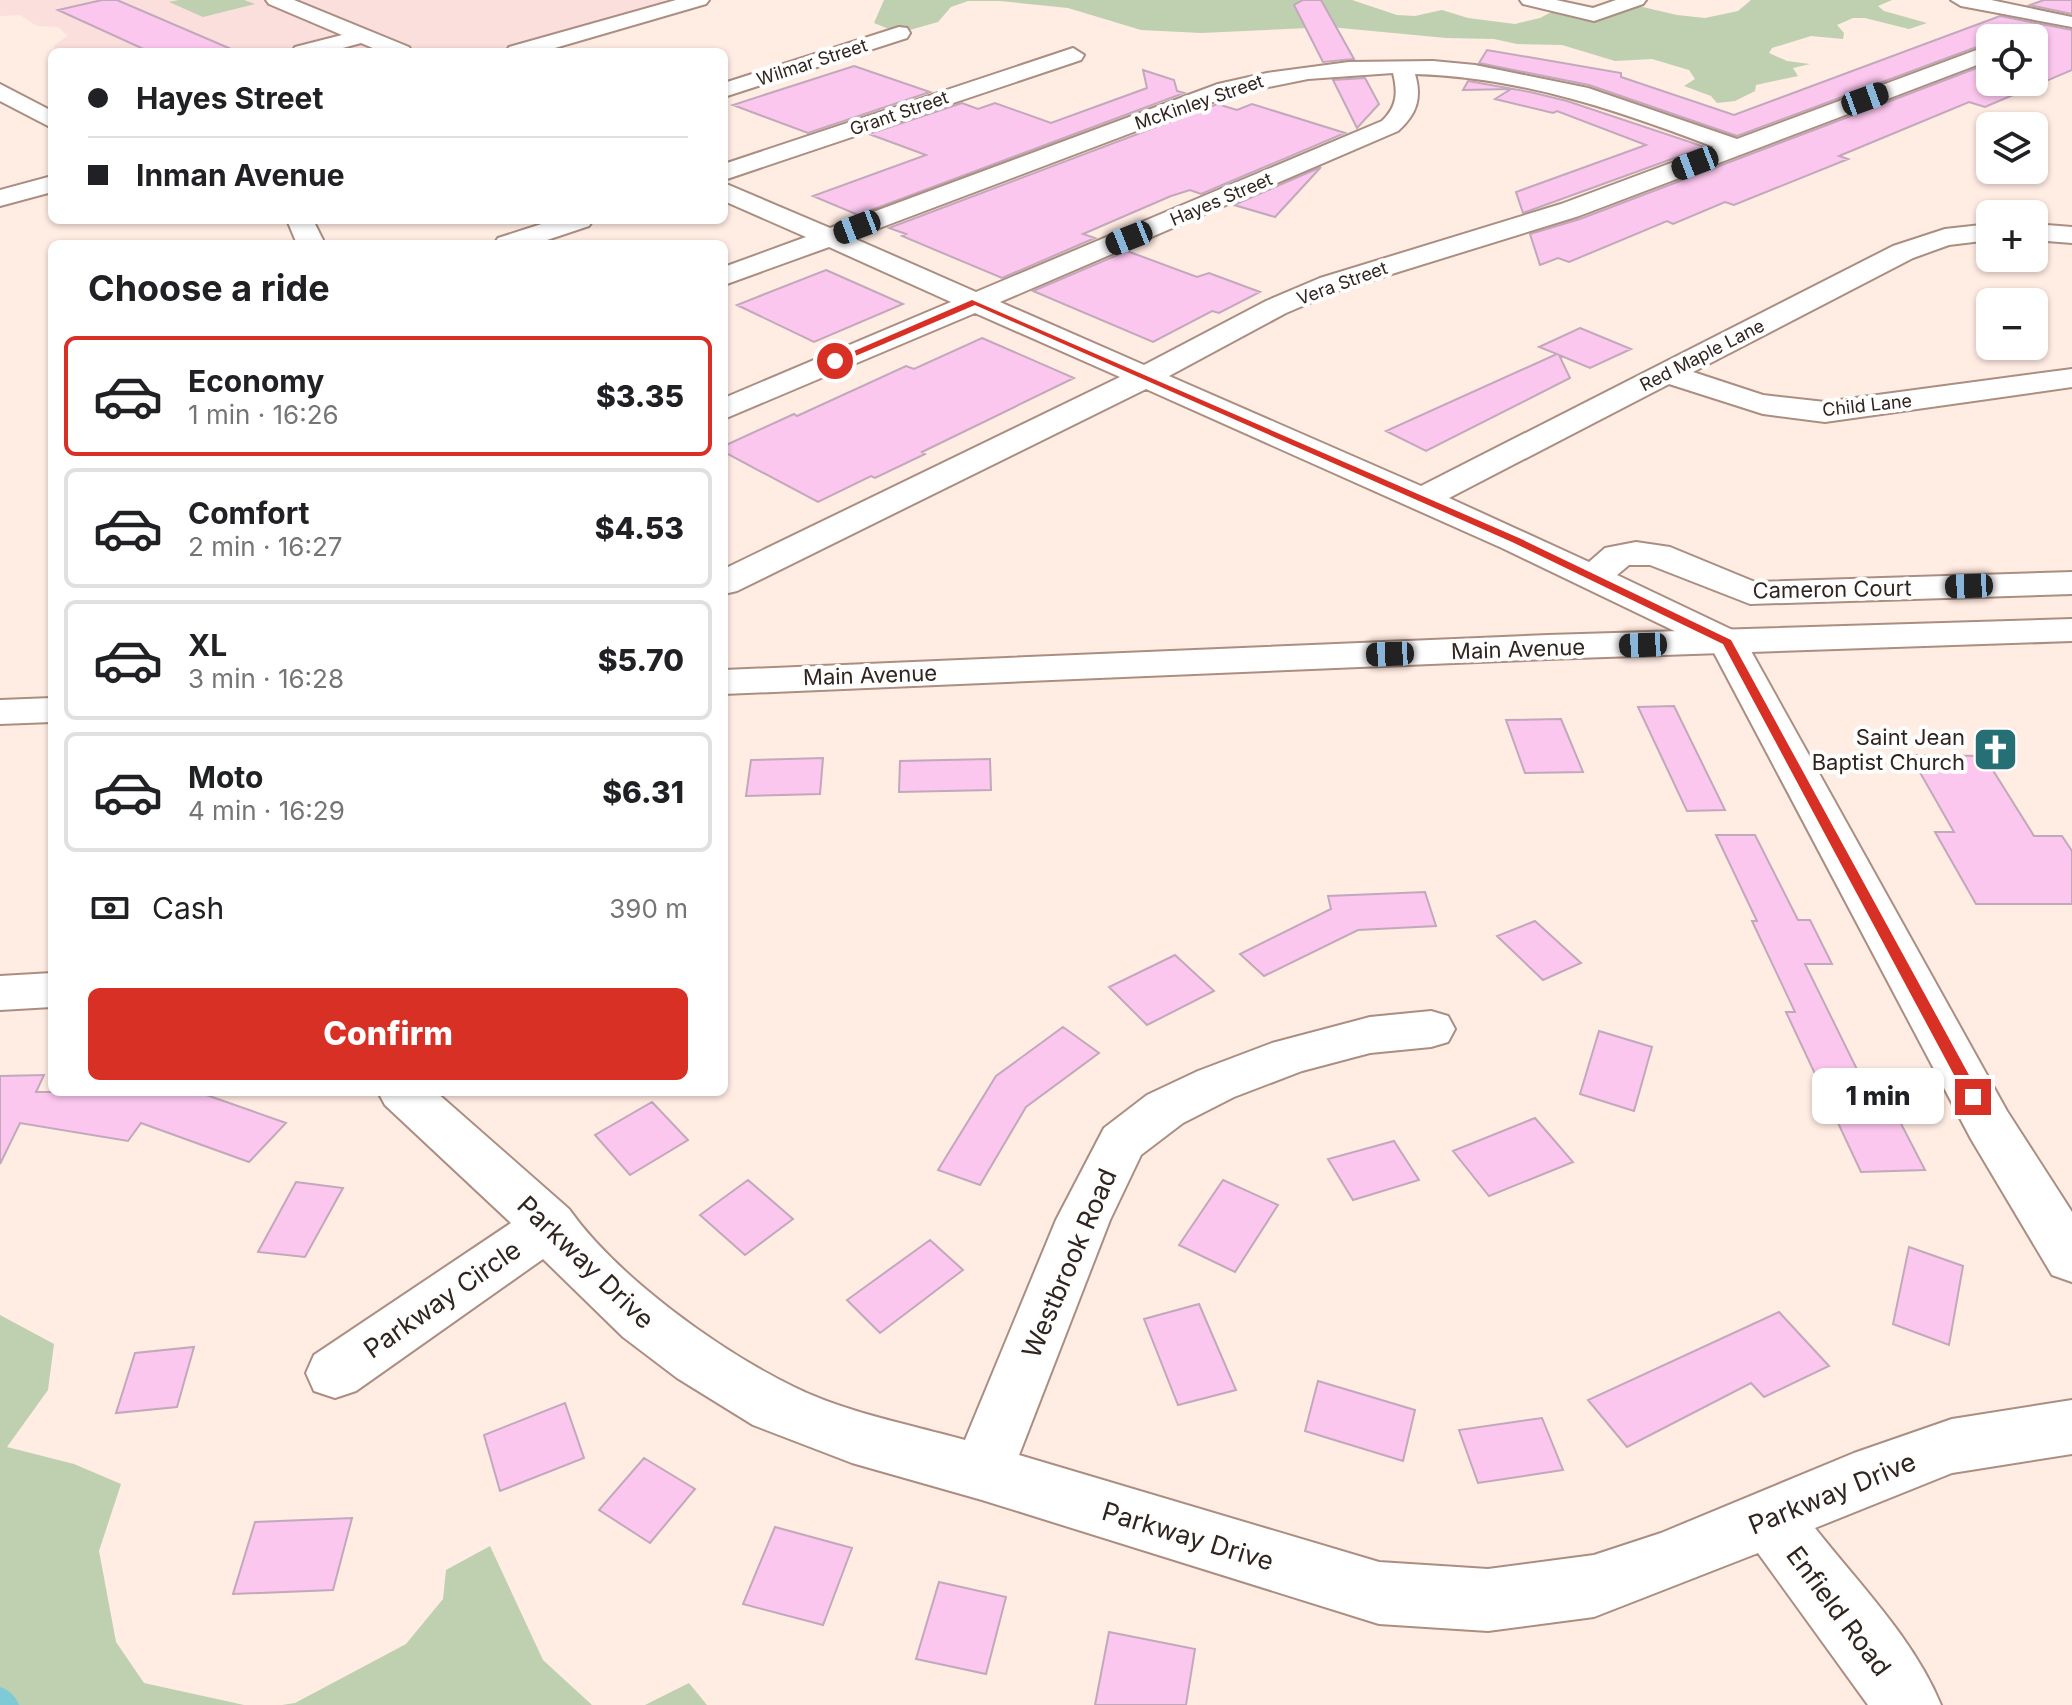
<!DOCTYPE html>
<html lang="en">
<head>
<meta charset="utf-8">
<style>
  body { margin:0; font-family:Inter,sans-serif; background:#f6f6f6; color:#202124; height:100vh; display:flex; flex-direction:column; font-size:30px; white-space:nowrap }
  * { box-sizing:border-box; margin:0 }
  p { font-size:26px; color:#757577 }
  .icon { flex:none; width:44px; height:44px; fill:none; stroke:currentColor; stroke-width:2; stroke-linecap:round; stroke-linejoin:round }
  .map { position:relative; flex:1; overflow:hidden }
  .panel { position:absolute; left:48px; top:240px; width:680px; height:856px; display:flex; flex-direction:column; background:#fff; border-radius:12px; box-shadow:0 2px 6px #0004 }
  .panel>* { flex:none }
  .banner { position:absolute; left:48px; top:48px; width:680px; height:176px; border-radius:12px; box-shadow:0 2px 6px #0004; display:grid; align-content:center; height:176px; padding:0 40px; background:#fff }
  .buttons { position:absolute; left:1976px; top:24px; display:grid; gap:16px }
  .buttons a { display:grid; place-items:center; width:72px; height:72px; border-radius:12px; background:#fff; box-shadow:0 2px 6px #0004; font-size:40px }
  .end { position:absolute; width:36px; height:36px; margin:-18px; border:10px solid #d93025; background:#fff; box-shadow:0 0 0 4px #fff }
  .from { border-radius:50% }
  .bubble { position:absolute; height:56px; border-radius:12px; background:#fff; box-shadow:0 2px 6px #0004; font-size:26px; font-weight:800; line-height:56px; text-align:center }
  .car { position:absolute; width:24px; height:48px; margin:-24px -12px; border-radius:10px; box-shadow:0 0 6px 2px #0007; background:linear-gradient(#222 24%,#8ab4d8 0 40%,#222 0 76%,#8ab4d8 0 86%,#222 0) }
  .banner b { display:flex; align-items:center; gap:28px; height:76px; font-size:30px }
  .banner b+b { border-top:2px solid #e0e0e0 }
  .banner i { width:20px; height:20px; background:#202124 }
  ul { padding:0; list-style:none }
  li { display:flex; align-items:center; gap:24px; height:120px; margin:0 16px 12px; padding:0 24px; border:4px solid #e0e0e0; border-radius:12px }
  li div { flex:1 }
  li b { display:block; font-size:30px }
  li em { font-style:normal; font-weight:800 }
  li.on { border-color:#d93025 }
  li>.icon { width:72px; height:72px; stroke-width:1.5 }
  h2 { padding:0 40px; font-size:36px; line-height:96px }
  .pay { display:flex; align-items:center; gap:20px; height:88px; padding:0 40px; font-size:30px }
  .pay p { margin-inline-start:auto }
  .action { display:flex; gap:16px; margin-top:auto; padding:16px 40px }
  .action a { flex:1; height:92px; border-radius:12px; background:#d93025; color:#fff; font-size:32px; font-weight:800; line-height:92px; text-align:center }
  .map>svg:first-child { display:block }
  .commercial { fill:#fadfdd }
  .green { fill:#bed0b0 }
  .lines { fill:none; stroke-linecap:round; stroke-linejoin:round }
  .stream { fill:#7fcad7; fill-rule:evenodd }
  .building { fill:#fcc7ee; stroke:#c2a8bb; stroke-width:2 }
  .minor-casing { stroke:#ab8e81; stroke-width:4 }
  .major-casing { stroke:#ab8e81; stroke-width:4 }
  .minor { fill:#fff; fill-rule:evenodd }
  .major { fill:#fff; fill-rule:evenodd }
  .route { fill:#d93025 }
  .labels { text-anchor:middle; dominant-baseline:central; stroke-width:8; stroke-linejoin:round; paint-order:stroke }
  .far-street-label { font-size:18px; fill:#30241f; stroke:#fefefe }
  .street-label { font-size:22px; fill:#30241f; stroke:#fefefe }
  .poi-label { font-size:22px; fill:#30241f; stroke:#fefefe; text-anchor:end }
  .near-street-label { font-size:26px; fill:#30241f; stroke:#fefefe }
</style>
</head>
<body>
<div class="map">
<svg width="2072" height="1705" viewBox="0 0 2072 1705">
  <rect width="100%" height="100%" fill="#ffece3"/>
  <path class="commercial" d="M0,0H701L519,52H83L54,48V45L68,36L58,27L37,26L20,15L0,16Z"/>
  <path class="green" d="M179,0H244L255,4L203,17L169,2Z
    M884,0H1352L1397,15L1415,16L1442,10L1468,18L1515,24L1540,18L1559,8L1591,14L1630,4L1677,15L1705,18L1738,11L1751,0H1892L1878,6L1884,11L1927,23L1909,29L1865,18H1853L1837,25L1844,33L1843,39L1811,36L1772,48L1769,53L1787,61L1810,64L1793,68L1798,76L1756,85L1755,91L1735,101L1717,103L1711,96L1684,86L1695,79L1689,70L1652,59L1615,61L1562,45L1517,44L1494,39L1446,38L1330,27L1201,33L1141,30L1068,8L1000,1H968L951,7L938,22L899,33L874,23Z
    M0,1315L54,1344L48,1390L7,1447L74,1464L121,1484L99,1551L116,1642L144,1683L244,1705H0Z
    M490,1546L543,1660L592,1705H282L295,1703L406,1644L443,1599L446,1570Z
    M689,1683L707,1705H645Z"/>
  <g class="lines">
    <path class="stream" d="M0,1687C9,1690 16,1696 19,1705H0Z"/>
  </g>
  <path class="building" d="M102,0H117L238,52H150L58,10Z
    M1303,0H1321L1354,59L1323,62L1294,5Z
    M2044,0H2072V14L2030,5Z
    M2000,16L2072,30V70L1985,107L1969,102L1839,156L1848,159L1734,205L1725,202L1673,224L1667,221L1569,262L1558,258L1540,265L1530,234L1580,219L1990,63V82H2034V38H1990V42L1737,136L1589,85L1479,63L1487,50L1621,73V77L1734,115Z
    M854,66L930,92L808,133L733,105Z
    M1143,70L1174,80L1177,91L1184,93L858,215L813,196L926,155L869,134L962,103L978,109L995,103L1051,123L1147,88Z
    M1365,78L1379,104L1357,128L1333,80Z
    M1468,81L1530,92L1567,101L1705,147L1523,213L1516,192L1646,145L1557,111L1553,113L1495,99L1511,89L1463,90Z
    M1217,104L1237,110L1252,104L1345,133L1201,194L1190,190L1171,196L1083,234L1095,238L1002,278L902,236L906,234L889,228Z
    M1321,167L1275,217L1234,205Z
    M1127,251L1197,277L1209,273L1260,292L1219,313L1212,311L1153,342L1033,291Z
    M826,270L903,304L814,342L737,305Z
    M1580,328L1631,349L1590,368L1559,355L1570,378L1426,451L1386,431L1557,354L1539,347Z
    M982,338L1074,378L922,452L925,454L875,478L871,476L818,502L724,452V446L794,414L797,416L906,366L914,369Z
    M1674,706L1725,810L1687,811L1638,707Z
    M1561,719L1583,772L1525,773L1506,720Z
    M1910,755L1984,756L2034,836H2062L2072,851V904H1976L1935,832H1954Z
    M823,758L820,794L746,796L751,760Z
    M990,759L991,790L899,792L900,761Z
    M1716,835H1755L1798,920H1810L1832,964H1805L1879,1114H1896L1925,1170L1861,1172L1786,1012H1795L1752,921H1757Z
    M1425,892L1436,926L1358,930L1264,976L1240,954L1331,909L1328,896Z
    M1535,921L1581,963L1543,980L1497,936Z
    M1175,955L1214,991L1147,1025L1109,987Z
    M1063,1027L1099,1053L1026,1107L980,1185L938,1170L996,1076Z
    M1599,1031L1652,1047L1634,1111L1580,1094Z
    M44,1075L36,1092H198L286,1123L249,1162L141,1123L128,1141L20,1123L0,1164V1076Z
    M652,1102L688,1140L630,1175L595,1135Z
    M1535,1118L1573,1162L1489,1196L1453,1151Z
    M1394,1141L1419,1180L1353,1200L1328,1159Z
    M748,1180L793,1219L745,1255L700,1215Z
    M1223,1180L1278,1205L1235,1272L1179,1245Z
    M296,1182L343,1188L305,1257L258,1252Z
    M930,1240L963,1270L880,1333L847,1300Z
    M1909,1247L1963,1266L1949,1345L1893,1324Z
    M1199,1304L1236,1390L1178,1405L1144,1319Z
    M1779,1312L1829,1366L1764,1397L1751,1383L1627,1447L1588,1400Z
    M194,1347L177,1407L116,1413L135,1353Z
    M1318,1381L1415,1410L1403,1461L1305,1431Z
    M565,1403L584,1458L500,1491L484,1435Z
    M1542,1418L1563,1470L1478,1483L1459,1430Z
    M644,1458L695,1489L650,1543L599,1510Z
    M352,1518L333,1590L233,1594L255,1522Z
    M775,1527L852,1548L823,1625L743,1604Z
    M939,1582L1006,1597L986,1674L916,1659Z
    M1109,1632L1195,1649L1186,1705H1095Z"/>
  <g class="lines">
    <defs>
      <path id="minor" d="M266,0H294L409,47L412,52H382L361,43L328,52H292L295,47L342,35L269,4Z
        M1520,0H1556L1593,8L1616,0H1646L1643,4L1594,21L1523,4Z
        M1951,0H1991L2067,16L2072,17V27L1961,6Z
        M899,27L907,28L910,33L907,38L724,97V83Z
        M1990,45V60L1579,216L1340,290L1286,313L1169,376L1421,486L1893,246L1945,229L1990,224V240L1949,245L1913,258L1693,372L1763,395L1825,402L2072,369V387L1825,422L1763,414L1669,384L1449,498L1589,562L1605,548L1636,542L1670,547L1755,582L2072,572V594L1750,604L1650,565H1629L1617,575L1741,634L1746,642L2007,1111L2072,1212V1282L2052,1275L1971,1139L1712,649L1502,548L1146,389L737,591L724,594V569L1120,377L975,313L724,419V398L951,302L829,247L724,285V267L806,237L724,201V183L830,228L1218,84L1267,73L1349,62L1433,61L1475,65L1588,88L1737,139ZM1393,73C1398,93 1397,107 1382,121L976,292L853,238L1234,94L1308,79ZM1415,74C1520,77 1618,110 1714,147L1561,204L1320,278L1266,301L1144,365L1000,302L1398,131C1417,114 1422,98 1415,74Z
        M1073,48L1084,55L1081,60L724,180V164Z
        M0,84L52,111V128L0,101Z
        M287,220H313L325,244H297Z
        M554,220H593L589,226L535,244H494L498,238Z
        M2034,224L2072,227V243L2034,240Z
        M52,973V1007L0,1010V976Z
        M1431,1011L1448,1016L1455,1029L1448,1042L1431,1047L1370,1053L1302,1071L1234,1097L1183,1123L1141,1155L1110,1220L1019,1455L1379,1562L1488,1569L1594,1555L1661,1533L1854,1453L1952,1419L2072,1400V1454L1952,1473L1815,1528C1859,1584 1914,1639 1941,1705H1868L1758,1553L1594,1617L1488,1631L1379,1624L982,1500L852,1463L753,1425L677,1378L623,1337L543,1259L356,1391L335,1398L314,1391L306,1373L314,1355L511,1223L385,1105L378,1092H436L569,1209C617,1277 720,1351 794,1387C847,1413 908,1424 965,1440L1056,1220L1104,1128L1147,1095L1198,1071L1272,1043L1370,1017Z"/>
      <path id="major" d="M676,0H709L706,4L541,52H506L509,47Z
        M52,176V192L0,206V190Z
        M2072,619V641L1548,659L724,694V670L1548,635Z
        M52,698V722L0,724V700Z"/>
    </defs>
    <use href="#minor" class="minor-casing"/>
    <use href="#major" class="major-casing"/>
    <use href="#minor" class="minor"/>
    <use href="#major" class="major"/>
  </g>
  <path class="route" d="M972,300L1519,538L1731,640L1981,1097L1979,1101H1968L1723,644L1512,542L975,305L839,363L831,361Z"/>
  <defs>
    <symbol id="church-square" viewBox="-11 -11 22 22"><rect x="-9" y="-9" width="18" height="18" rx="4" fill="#256f75" stroke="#fefefe"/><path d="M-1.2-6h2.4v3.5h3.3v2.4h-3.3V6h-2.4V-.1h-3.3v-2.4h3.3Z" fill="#fff"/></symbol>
  </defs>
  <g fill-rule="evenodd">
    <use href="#church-square" x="1970" y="724" width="51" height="51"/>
  </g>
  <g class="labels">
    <g class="far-street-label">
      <text transform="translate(812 62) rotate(-18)">Wilmar Street</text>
      <text transform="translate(1199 102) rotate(-19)">McKinley Street</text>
      <text transform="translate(899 113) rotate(-19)">Grant Street</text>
      <text transform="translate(1221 199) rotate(-23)">Hayes Street</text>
      <text transform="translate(1342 283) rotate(-20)">Vera Street</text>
      <text transform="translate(1702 355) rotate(-27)">Red Maple Lane</text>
      <text transform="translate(1867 405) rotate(-6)">Child Lane</text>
    </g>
    <g class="street-label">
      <text transform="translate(1832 589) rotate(-1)">Cameron Court</text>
      <text transform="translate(1518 649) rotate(-2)">Main Avenue</text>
      <text transform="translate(870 675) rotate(-2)">Main Avenue</text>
    </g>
    <g class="poi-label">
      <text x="1965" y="737">Saint Jean<tspan x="1965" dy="25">Baptist Church</tspan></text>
    </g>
    <g class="near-street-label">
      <text transform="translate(586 1262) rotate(44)">Parkway Drive</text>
      <text transform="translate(1069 1263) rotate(-67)">Westbrook Road</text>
      <text transform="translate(442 1299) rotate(-35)">Parkway Circle</text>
      <text transform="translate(1832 1493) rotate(-22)">Parkway Drive</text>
      <text transform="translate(1188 1536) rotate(17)">Parkway Drive</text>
      <text transform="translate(1839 1611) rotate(53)">Enfield Road</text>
    </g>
  </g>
</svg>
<div class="buttons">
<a><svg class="icon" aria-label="locate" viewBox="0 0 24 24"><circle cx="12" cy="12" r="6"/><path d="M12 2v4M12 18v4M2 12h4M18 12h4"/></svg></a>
<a><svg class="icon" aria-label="layers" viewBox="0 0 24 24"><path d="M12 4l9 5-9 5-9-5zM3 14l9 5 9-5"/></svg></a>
<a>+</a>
<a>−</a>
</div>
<i class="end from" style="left:835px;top:361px"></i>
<i class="end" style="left:1973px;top:1097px"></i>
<div class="bubble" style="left:1812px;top:1068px;width:132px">1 min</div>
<i class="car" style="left:1865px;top:99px;rotate:70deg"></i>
<i class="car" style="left:1695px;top:163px;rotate:249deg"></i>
<i class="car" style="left:857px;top:227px;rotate:249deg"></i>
<i class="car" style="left:1129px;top:238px;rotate:248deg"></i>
<i class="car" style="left:1969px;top:586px;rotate:268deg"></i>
<i class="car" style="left:1643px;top:645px;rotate:268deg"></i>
<i class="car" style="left:1390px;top:654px;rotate:268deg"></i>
<div class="banner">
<b><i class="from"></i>Hayes Street</b>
<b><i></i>Inman Avenue</b>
</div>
<section class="panel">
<h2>Choose a ride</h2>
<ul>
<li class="on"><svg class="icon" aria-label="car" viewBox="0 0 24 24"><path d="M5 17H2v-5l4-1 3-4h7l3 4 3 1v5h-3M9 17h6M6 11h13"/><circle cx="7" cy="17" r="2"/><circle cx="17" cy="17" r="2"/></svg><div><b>Economy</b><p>1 min · 16:26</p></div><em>$3.35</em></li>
<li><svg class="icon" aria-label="car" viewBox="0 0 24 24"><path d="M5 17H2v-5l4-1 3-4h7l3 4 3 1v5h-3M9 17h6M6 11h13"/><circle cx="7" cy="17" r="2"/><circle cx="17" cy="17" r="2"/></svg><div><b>Comfort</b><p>2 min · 16:27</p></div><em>$4.53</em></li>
<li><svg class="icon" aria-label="car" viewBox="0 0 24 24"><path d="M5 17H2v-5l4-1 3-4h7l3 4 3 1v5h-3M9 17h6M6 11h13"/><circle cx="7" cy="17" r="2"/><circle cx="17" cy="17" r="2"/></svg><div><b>XL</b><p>3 min · 16:28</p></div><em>$5.70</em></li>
<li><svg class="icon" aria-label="car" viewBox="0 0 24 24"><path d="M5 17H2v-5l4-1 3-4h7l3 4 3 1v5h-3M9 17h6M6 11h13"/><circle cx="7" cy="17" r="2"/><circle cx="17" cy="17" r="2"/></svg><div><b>Moto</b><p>4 min · 16:29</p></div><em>$6.31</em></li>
</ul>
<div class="pay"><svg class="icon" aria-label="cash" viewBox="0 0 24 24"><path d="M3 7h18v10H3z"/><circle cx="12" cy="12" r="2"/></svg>Cash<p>390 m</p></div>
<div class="action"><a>Confirm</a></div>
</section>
</div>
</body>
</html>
